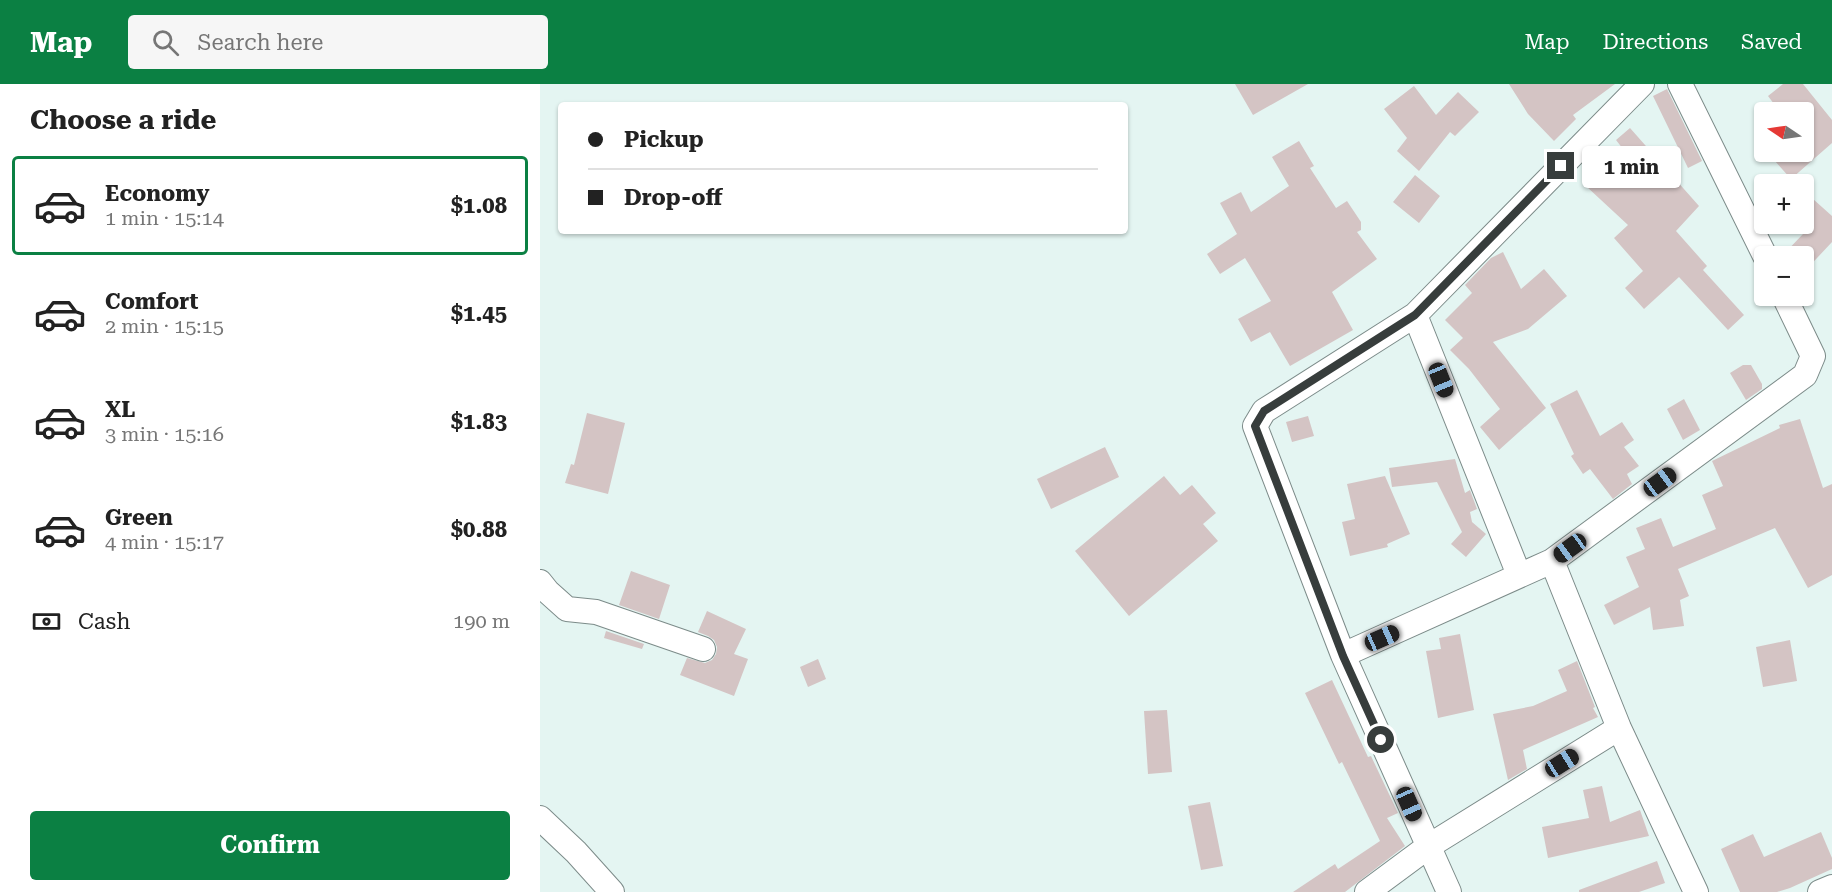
<!DOCTYPE html>
<html lang="en">
<head>
<meta charset="utf-8">
<style>
  body { margin:0; font-family:"Roboto Serif",serif; background:#f6f6f6; color:#222; height:100vh; display:flex; flex-direction:column; font-size:22px; white-space:nowrap }
  * { box-sizing:border-box; margin:0 }
  p { font-size:20px; color:#767676 }
  .icon { flex:none; width:33px; height:33px; fill:none; stroke:currentColor; stroke-width:2; stroke-linecap:round; stroke-linejoin:round }
  .map { position:relative; flex:1; overflow:hidden }
  .side { display:flex; flex-direction:column; background:#fff; width:540px }
  .side>* { flex:none }
  .top-card { position:absolute; left:18px; top:18px; width:570px; height:132px; border-radius:6px; box-shadow:0 2px 4px #0004; display:grid; align-content:center; height:132px; padding:0 30px; background:#fff }
  .needle { width:39px; rotate:283deg }
  .buttons { position:absolute; left:1214px; top:18px; display:grid; gap:12px }
  .buttons a { display:grid; place-items:center; width:60px; height:60px; border-radius:6px; background:#fff; box-shadow:0 2px 4px #0004; font-size:30px }
  .end { position:absolute; width:27px; height:27px; margin:-14px; border:8px solid #373d3c; background:#fff; box-shadow:0 0 0 3px #fff }
  .from { border-radius:50% }
  .bubble { position:absolute; height:42px; border-radius:6px; background:#fff; box-shadow:0 2px 4px #0004; font-size:20px; font-weight:700; line-height:42px; text-align:center }
  .car { position:absolute; width:18px; height:36px; margin:-18px -9px; border-radius:8px; box-shadow:0 0 4px 2px #0007; background:linear-gradient(#222 24%,#8ab4d8 0 40%,#222 0 76%,#8ab4d8 0 86%,#222 0) }
  .top-card b { display:flex; align-items:center; gap:21px; height:57px; font-size:22px }
  .top-card b+b { border-top:2px solid #e0e0e0 }
  .top-card i { width:15px; height:15px; background:#222 }
  ul { padding:0; list-style:none }
  li { display:flex; align-items:center; gap:18px; height:99px; margin:0 12px 9px; padding:0 18px; border:3px solid transparent; border-radius:6px }
  li div { flex:1 }
  li b { display:block; font-size:22px }
  li em { font-style:normal; font-weight:700 }
  li.selected { border-color:#0b8043 }
  li>.icon { width:54px; height:54px; stroke-width:1.5 }
  h2 { padding:0 30px; font-size:27px; line-height:72px }
  .pay { display:flex; align-items:center; gap:15px; height:66px; padding:0 30px; font-size:22px }
  .pay p { margin-inline-start:auto }
  .cta { display:flex; gap:12px; margin-top:auto; padding:12px 30px }
  .cta a { flex:1; height:69px; border-radius:6px; background:#0b8043; color:#fff; font-size:24px; font-weight:700; line-height:69px; text-align:center }
  header { display:flex; align-items:center; gap:36px; box-sizing:border-box; height:84px; padding:0 30px; background:#0b8043; color:#fff }
  header strong { font-size:28px }
  nav { display:flex; gap:33px; margin-inline-start:auto; font-size:21px }
  .search { width:420px; height:54px; background:#f6f6f6; display:flex; align-items:center; gap:15px; box-sizing:border-box; padding:0 21px; border-radius:6px; color:#767676; font-size:22px }
  main { display:flex; flex:1; min-height:0 }
  .map>svg:first-child { display:block }
  .building { fill:#d4c4c4 }
  .lines { fill:none; stroke-linecap:round; stroke-linejoin:round }
  .minor-casing { stroke:#7c8b89; stroke-width:26 }
  .minor { stroke:#fff; stroke-width:24 }
  .route { stroke:#373d3c; stroke-width:8 }
</style>
</head>
<body>
<header>
<strong>Map</strong>
<div class="search"><svg class="icon" aria-label="search" viewBox="0 0 24 24"><circle cx="10" cy="10" r="6"/><path d="M15 15l6 6"/></svg>Search here</div>
<nav><a>Map</a><a>Directions</a><a>Saved</a></nav>
</header>
<main>
<section class="side">
<h2>Choose a ride</h2>
<ul>
<li class="selected"><svg class="icon" aria-label="car" viewBox="0 0 24 24"><path d="M5 17H2v-5l4-1 3-4h7l3 4 3 1v5h-3M9 17h6M6 11h13"/><circle cx="7" cy="17" r="2"/><circle cx="17" cy="17" r="2"/></svg><div><b>Economy</b><p>1 min · 15:14</p></div><em>$1.08</em></li>
<li><svg class="icon" aria-label="car" viewBox="0 0 24 24"><path d="M5 17H2v-5l4-1 3-4h7l3 4 3 1v5h-3M9 17h6M6 11h13"/><circle cx="7" cy="17" r="2"/><circle cx="17" cy="17" r="2"/></svg><div><b>Comfort</b><p>2 min · 15:15</p></div><em>$1.45</em></li>
<li><svg class="icon" aria-label="car" viewBox="0 0 24 24"><path d="M5 17H2v-5l4-1 3-4h7l3 4 3 1v5h-3M9 17h6M6 11h13"/><circle cx="7" cy="17" r="2"/><circle cx="17" cy="17" r="2"/></svg><div><b>XL</b><p>3 min · 15:16</p></div><em>$1.83</em></li>
<li><svg class="icon" aria-label="car" viewBox="0 0 24 24"><path d="M5 17H2v-5l4-1 3-4h7l3 4 3 1v5h-3M9 17h6M6 11h13"/><circle cx="7" cy="17" r="2"/><circle cx="17" cy="17" r="2"/></svg><div><b>Green</b><p>4 min · 15:17</p></div><em>$0.88</em></li>
</ul>
<div class="pay"><svg class="icon" aria-label="cash" viewBox="0 0 24 24"><path d="M3 7h18v10H3z"/><circle cx="12" cy="12" r="2"/></svg>Cash<p>190 m</p></div>
<div class="cta"><a>Confirm</a></div>
</section>
<div class="map">
<svg width="1292" height="808" viewBox="0 0 1292 808">
  <rect width="100%" height="100%" fill="#e4f5f2"/>
  <path class="building" d="M695,0H768L713,31Z
    M969,0H1075L1033,31L1036,35L1014,57L988,30Z
    M1243,0H1263L1292,36V59L1251,95L1227,68H1263V28H1240L1228,12Z
    M874,2L896,31L918,8L939,28L915,52L910,48L879,87L857,67L867,54L844,25Z
    M1127,5L1162,77L1148,84L1113,12Z
    M1090,44L1159,122L1136,147L1167,182L1163,186L1204,231L1188,246L1139,193L1104,225L1085,204L1103,187L1074,154L1088,141L1047,103L1083,65L1076,56Z
    M759,57L774,82L770,84L796,124L807,117L821,138V146L817,148L837,175L792,208L813,246L750,282L730,248L711,258L698,235L731,217L705,174L680,190L667,170L697,150L680,119L701,108L711,128L749,102L732,73Z
    M875,91L900,112L879,139L853,118Z
    M1263,106L1292,132V158L1263,189V172H1242L1263,150Z
    M963,168L981,205L1004,185L1027,212L988,245L953,258L1006,324L959,366L940,343L960,325L929,285L910,266L923,254L905,236L932,209L925,201L951,174Z
    M1203,281H1211L1222,300V305L1206,316L1190,289Z
    M1037,306L1060,352L1082,338L1094,356L1084,363L1099,382L1087,390L1092,400L1073,415L1050,385L1043,390L1031,372L1034,370L1010,320Z
    M1144,315L1160,346L1143,356L1127,325Z
    M47,329L85,339L68,410L25,399L31,380L34,381Z
    M768,332L774,352L752,358L746,338Z
    M1260,335L1283,404L1292,400V491L1268,504L1235,444L1138,485L1149,512L1140,516L1144,542L1113,546L1110,523L1074,541L1064,521L1099,503L1086,473L1105,465L1096,444L1121,434L1133,463L1176,445L1162,411L1183,402L1172,377L1240,344L1239,341Z
    M565,363L579,393L511,425L497,395Z
    M915,375L925,409L930,406L937,425L930,428L932,438L946,450L926,473L911,460L922,448L897,398L852,403L849,384Z
    M624,392L640,411L652,401L676,429L663,440L678,457L589,532L535,467Z
    M845,392L870,450L847,460L848,463L810,472L802,438L815,435L807,400Z
    M91,487L130,501L119,535L79,521Z
    M167,527L206,545L194,570L208,575L194,612L140,591L147,574L165,579L172,576L176,570L177,563L174,556L168,552L158,548Z
    M66,547L104,560L102,565L64,554Z
    M920,550L934,626L898,634L886,567L901,565L899,554Z
    M1250,556L1257,597L1223,603L1216,563Z
    M278,575L286,595L268,603L260,583Z
    M1037,577L1055,623L1053,624L1058,633L983,666L987,685L968,696L953,630L993,622L1027,607L1018,586Z
    M792,596L828,673L831,672L858,729L847,734L865,762L805,808H753L795,780L798,785L840,757L802,678L799,680L765,609Z
    M627,626L632,688L608,690L604,627Z
    M1062,702L1070,738L1100,726L1109,752L1008,774L1002,743L1049,734L1043,706Z
    M670,718L683,782L661,786L648,722Z
    M1281,748L1292,774V785L1250,804L1237,808H1200L1181,765L1213,750L1224,773Z
    M1117,777L1125,799L1099,808H1039V806Z"/>
  <g class="lines">
    <defs>
      <path id="minor" d="M1140,0L1225,172
        M875,231L979,491
        M1012,477L1079,644L1156,808
        M0,498L8,508L27,525L56,528L163,565
        M803,571L1012,477L1265,291L1273,272L1244,212
        M0,734L36,768L72,808
        M827,808L889,762L1079,644
        M909,808L803,571L715,342L724,327L875,231L1102,0
        M1280,808L1292,803"/>
    </defs>
    <use href="#minor" class="minor-casing"/>
    <use href="#minor" class="minor"/>
  </g>
  <g class="lines">
    <path class="route" d="M841,656L803,572L715,342L724,327L875,231L1021,82"/>
  </g>
</svg>
<div class="buttons">
<a><svg class="needle" viewBox="-14 -14 28 28"><path d="M0-13l5 13h-10z" fill="#e53935"/><path d="M0 13l5-13h-10z" fill="#767676"/></svg></a>
<a>+</a>
<a>−</a>
</div>
<i class="end from" style="left:841px;top:656px"></i>
<i class="end" style="left:1021px;top:82px"></i>
<div class="bubble" style="left:1042px;top:62px;width:99px">1 min</div>
<i class="car" style="left:901px;top:296px;rotate:158deg"></i>
<i class="car" style="left:1120px;top:398px;rotate:54deg"></i>
<i class="car" style="left:1030px;top:464px;rotate:234deg"></i>
<i class="car" style="left:842px;top:554px;rotate:66deg"></i>
<i class="car" style="left:1022px;top:679px;rotate:58deg"></i>
<i class="car" style="left:869px;top:720px;rotate:156deg"></i>
<div class="top-card">
<b><i class="from"></i>Pickup</b>
<b><i></i>Drop-off</b>
</div>
</div>
</main>
</body>
</html>
